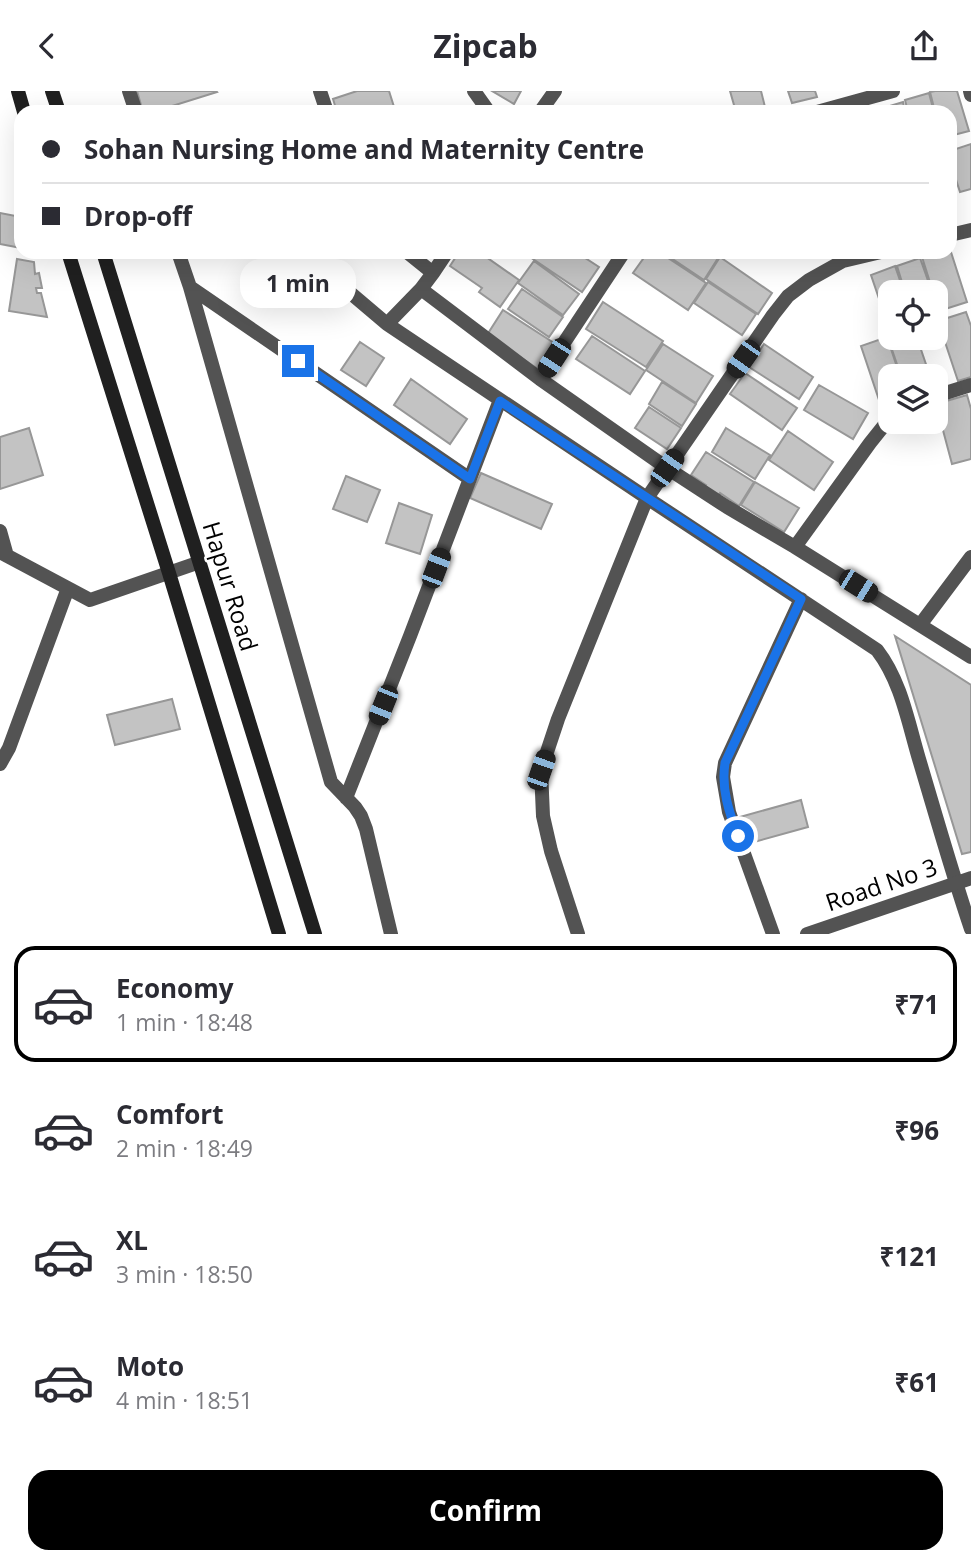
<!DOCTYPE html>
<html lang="en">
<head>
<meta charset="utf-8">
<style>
  body { margin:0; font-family:"Open Sans",sans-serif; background:#f7f7f7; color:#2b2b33; height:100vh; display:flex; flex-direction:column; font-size:26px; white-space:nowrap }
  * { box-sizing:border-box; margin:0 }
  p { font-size:23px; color:#7c7c81 }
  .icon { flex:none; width:38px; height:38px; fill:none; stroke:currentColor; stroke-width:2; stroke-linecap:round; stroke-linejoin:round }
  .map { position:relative; height:843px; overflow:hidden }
  .details { display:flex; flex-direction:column; background:#fff; flex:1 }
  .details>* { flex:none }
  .banner { position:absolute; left:14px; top:14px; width:943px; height:154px; border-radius:21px; box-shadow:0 7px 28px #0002; display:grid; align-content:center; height:154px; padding:0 28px; background:#fff }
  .tools { position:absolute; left:878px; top:189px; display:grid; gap:14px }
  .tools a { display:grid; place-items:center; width:70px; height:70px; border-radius:14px; background:#fff; box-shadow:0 7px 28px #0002; font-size:35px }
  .end { position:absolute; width:32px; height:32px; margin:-16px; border:9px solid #1a73e8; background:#fff; box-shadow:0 0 0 4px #fff }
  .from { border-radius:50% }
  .bubble { position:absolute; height:49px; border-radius:21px; background:#fff; box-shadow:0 7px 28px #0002; font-size:23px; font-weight:700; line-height:49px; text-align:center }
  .car { position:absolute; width:21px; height:42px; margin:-21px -10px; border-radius:9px; box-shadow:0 0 5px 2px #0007; background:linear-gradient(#222 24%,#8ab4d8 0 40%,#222 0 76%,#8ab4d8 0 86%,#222 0) }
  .banner b { display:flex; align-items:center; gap:24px; height:66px; font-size:26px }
  .banner b+b { border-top:2px solid #e1e1e2 }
  .banner i { width:18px; height:18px; background:#2b2b33 }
  ul { padding:12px 0 0; list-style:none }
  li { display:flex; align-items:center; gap:21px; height:116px; margin:0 14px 10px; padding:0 14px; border:4px solid transparent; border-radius:21px }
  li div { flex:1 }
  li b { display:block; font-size:26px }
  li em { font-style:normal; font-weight:700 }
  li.on { border-color:#000 }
  li>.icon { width:63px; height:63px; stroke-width:1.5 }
  .cta { display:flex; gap:14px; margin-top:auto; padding:14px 28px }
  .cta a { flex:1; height:80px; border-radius:21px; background:#000; color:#fff; font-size:28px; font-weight:700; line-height:80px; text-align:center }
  header { display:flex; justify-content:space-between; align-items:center; height:91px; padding:0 28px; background:#fff; font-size:32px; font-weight:700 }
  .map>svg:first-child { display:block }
  .building { fill:#c3c3c3; stroke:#979797; stroke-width:2 }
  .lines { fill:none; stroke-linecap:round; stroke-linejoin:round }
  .minor { stroke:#535353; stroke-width:14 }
  .tertiary { stroke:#535353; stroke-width:14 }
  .secondary { stroke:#202020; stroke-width:14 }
  .route { stroke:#1a73e8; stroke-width:9 }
  .labels { text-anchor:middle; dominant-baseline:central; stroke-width:5; stroke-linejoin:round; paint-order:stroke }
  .street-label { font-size:24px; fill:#000; stroke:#fff }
</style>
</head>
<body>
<header><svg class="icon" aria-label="back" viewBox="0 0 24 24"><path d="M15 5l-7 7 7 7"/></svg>Zipcab<svg class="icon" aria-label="share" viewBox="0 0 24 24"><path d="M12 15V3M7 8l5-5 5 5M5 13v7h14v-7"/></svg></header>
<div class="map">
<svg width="971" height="843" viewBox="0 0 971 843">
  <rect width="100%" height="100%" fill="#fff"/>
  <path class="building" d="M137,0H216L217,1L153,21H143Z
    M357,0H389L395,19L391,21H337L333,8Z
    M492,0H521L514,13Z
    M730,0H761L765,16L748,21H736Z
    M788,0H815L817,6L792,12Z
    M935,0H957L969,40L950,45V21H935L930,1Z
    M929,2L934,21H908L905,9Z
    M903,11L905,21H877L876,19Z
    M971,53V98L960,101L950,70V60Z
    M0,122L21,126V157L0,153Z
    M950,158L967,211L939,220L936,210V201H933L922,166L937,161H950Z
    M459,161H479L519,189L500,216L479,201L482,197L450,175Z
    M533,161H576L599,176L582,201L530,166Z
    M648,161H659L706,192L688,219L633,182Z
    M662,161H715L720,164L704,189Z
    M720,166L772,202L758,223L706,188Z
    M920,167L932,201H905L897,175Z
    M17,168L34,171L35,183L39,182L42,197H36L37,202H41L47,226L9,220Z
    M534,170L579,203L563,224L518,192Z
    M895,175L904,201H891L890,240L871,184Z
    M708,191L756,223L742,244L694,212Z
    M522,198L563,226L549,246L508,218Z
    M603,211L663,250L646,276L586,238Z
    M503,219L554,252L538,278L487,244Z
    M966,221L971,235V286L958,290L938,230Z
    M592,245L645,280L630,303L576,268Z
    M887,246L900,285H891V304L879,309L861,255Z
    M891,246L917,247L930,285H901L888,247Z
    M360,251L384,267L366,295L341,279Z
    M663,253L713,285L696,312L646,279Z
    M764,253L813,286L799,308L749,276Z
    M745,282L797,317L782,339L730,303Z
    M411,288L467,328L450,353L394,314Z
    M662,291L696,313L682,335L649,313Z
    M819,294L868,322L853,348L804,319Z
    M967,304L971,318V368L952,373L936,313Z
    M649,316L681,337L667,358L635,337Z
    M29,337L43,384L0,398V346Z
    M726,337L770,364L755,388L712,361Z
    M788,340L833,371L814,399L769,369Z
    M706,361L754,391L739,415L720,402L717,407L703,399L706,394L691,384Z
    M481,382L552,413L541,438L470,407Z
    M346,385L380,399L367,431L333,418Z
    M755,391L799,417L784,441L741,414Z
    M399,412L432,424L420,463L386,452Z
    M895,545L971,594V761L962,763Z
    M172,608L180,638L115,654L107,624Z
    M801,709L808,736L747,753L740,726Z"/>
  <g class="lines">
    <path class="minor" d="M129,0L136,21
      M320,0L327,21
      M474,0L489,21
      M970,0L971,4
      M540,21L555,0
      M817,21L893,0
      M950,144L971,139
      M178,161L190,196L331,691L355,716L361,725L366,738L391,843
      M302,161L387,233L421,198L433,182
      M407,161L433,182L447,161
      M190,196L470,388
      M421,198L540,288L667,377L727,416L795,456L971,566
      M387,233L647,407L877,559C901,590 908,631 919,668C936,725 952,782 971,838
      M540,288L624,161
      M936,305L971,294
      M0,440L7,465
      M795,456L870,352L886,332L891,328
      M0,461L90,509L200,471
      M920,534L971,466
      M0,673L9,657L68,497
      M346,707L410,545L500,309
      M578,843L551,760L543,725L541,679L558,628L647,407L773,224L788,205L809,189L843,170L881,161
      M773,843L729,721L723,686L725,672L801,508"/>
    <path class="tertiary" d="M807,843L971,787"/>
    <path class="secondary" d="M18,0L24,21
      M52,0L59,21
      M68,161L169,482L279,843
      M103,161L315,843"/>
  </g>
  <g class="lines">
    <path class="route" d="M298,270L470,388L500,310L801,508L725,672C721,698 729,721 738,745"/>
  </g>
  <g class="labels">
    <g class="street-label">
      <text transform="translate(231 495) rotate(73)">Hapur Road</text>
      <text transform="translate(881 793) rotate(-19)">Road No 3</text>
    </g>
  </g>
</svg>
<div class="tools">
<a><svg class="icon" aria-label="locate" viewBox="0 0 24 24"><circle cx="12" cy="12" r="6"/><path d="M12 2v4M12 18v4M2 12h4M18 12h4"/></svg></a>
<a><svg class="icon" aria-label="layers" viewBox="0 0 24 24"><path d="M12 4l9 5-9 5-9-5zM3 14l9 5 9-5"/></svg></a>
</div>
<i class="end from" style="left:738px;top:745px"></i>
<i class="end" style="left:298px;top:270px"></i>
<div class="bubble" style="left:240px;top:168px;width:116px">1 min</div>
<i class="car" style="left:554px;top:267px;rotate:213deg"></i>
<i class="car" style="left:743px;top:268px;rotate:215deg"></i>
<i class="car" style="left:667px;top:377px;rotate:35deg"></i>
<i class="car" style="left:436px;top:477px;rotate:21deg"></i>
<i class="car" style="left:858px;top:495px;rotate:122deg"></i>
<i class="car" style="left:383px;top:614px;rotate:202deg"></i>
<i class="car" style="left:541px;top:679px;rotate:19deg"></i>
<div class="banner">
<b><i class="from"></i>Sohan Nursing Home and Maternity Centre</b>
<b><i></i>Drop-off</b>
</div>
</div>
<section class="details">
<ul>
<li class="on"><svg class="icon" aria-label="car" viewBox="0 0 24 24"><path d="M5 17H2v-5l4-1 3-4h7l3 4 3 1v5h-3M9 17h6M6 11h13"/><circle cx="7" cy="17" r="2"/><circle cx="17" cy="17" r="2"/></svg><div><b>Economy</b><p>1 min · 18:48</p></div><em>₹71</em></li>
<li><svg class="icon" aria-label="car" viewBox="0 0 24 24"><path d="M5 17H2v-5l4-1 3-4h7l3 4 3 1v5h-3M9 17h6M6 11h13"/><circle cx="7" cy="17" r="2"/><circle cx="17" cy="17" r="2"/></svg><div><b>Comfort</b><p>2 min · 18:49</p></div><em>₹96</em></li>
<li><svg class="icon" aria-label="car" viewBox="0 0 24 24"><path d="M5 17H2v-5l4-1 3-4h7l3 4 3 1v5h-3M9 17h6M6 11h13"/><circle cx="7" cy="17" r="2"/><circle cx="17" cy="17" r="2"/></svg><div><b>XL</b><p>3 min · 18:50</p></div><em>₹121</em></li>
<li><svg class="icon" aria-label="car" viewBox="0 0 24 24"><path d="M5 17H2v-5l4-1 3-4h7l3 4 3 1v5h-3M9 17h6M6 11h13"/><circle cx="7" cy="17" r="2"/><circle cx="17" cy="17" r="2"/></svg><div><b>Moto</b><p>4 min · 18:51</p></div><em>₹61</em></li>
</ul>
<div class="cta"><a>Confirm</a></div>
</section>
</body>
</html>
